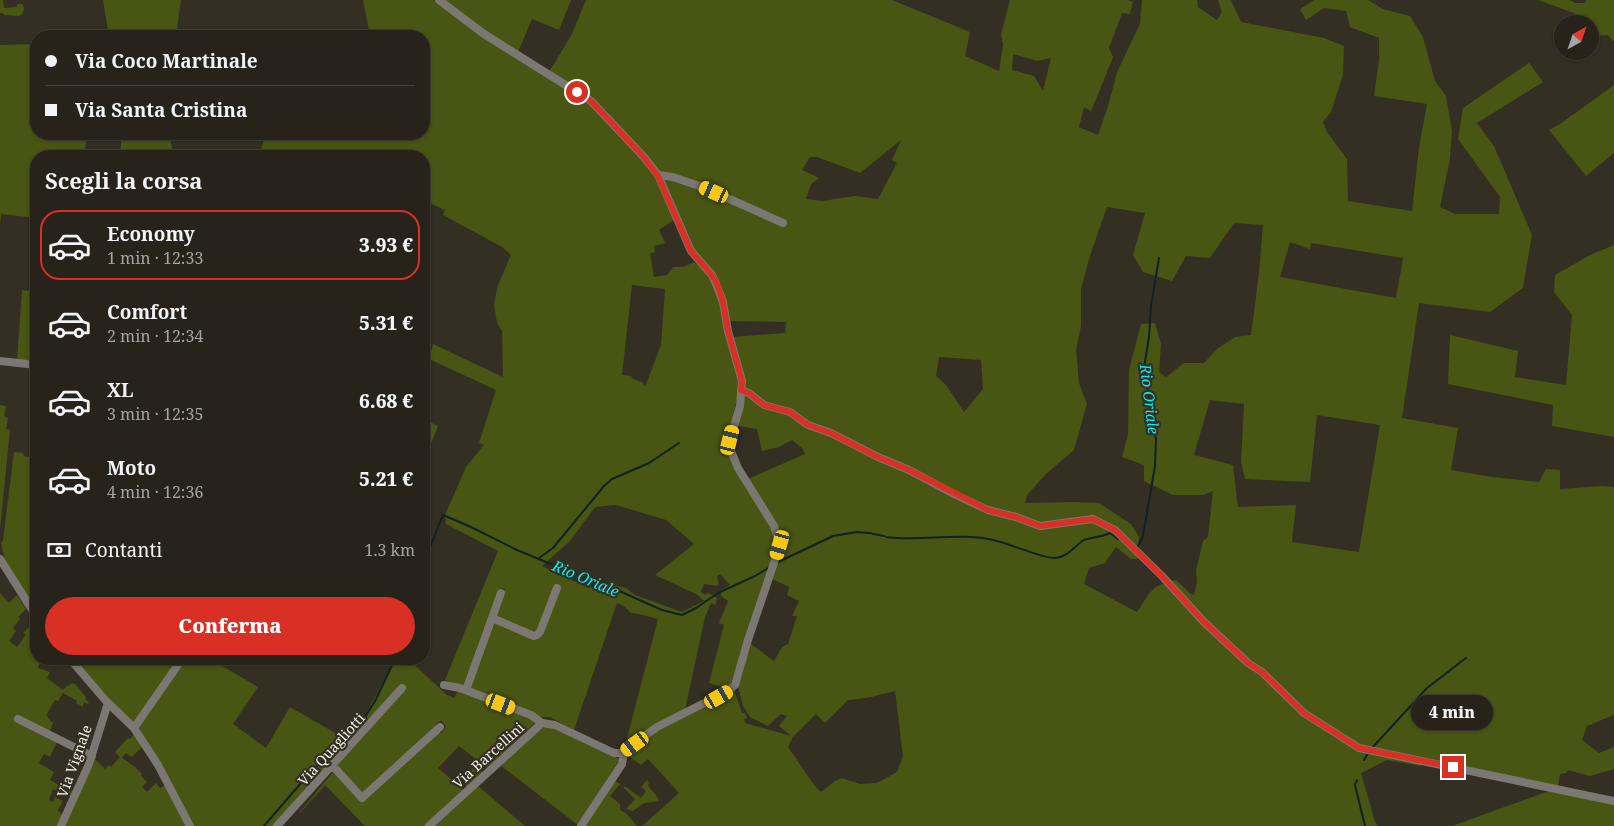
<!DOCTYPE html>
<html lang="it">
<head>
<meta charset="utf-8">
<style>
  body { margin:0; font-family:"Noto Serif",serif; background:#2f2b23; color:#f1f3f6; height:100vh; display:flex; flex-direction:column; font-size:19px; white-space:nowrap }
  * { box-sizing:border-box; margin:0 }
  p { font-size:16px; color:#a4a4a2 }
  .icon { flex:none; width:28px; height:28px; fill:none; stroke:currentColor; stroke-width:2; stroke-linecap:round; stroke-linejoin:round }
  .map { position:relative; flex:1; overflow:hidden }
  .drawer { position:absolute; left:30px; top:150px; width:400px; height:515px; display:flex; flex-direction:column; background:#27231a; border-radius:20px; box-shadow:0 1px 4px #0004,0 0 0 1px #434039 }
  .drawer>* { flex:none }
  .top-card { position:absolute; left:30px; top:30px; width:400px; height:110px; border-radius:20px; box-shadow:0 1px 4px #0004,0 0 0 1px #434039; display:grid; align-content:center; height:110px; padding:0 15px; background:#27231a }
  .needle { width:32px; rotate:40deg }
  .fabs { position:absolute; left:1554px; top:15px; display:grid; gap:10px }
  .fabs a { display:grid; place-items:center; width:45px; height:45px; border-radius:50%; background:#27231a; box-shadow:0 1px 4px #0004,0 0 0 1px #434039; font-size:25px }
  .end { position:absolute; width:22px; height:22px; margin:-11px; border:6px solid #d93025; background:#fff; box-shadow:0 0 0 2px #fff }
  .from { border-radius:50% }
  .bubble { position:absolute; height:35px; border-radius:18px; background:#27231a; box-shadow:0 1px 4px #0004,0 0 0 1px #434039; font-size:16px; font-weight:800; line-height:35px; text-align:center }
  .car { position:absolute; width:15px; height:30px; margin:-15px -8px; border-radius:6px; box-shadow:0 0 4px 1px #0007; background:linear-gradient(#f5c518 24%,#345 0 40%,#f5c518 0 76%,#345 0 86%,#f5c518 0) }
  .top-card b { display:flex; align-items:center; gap:18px; height:48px; font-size:19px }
  .top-card b+b { border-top:1px solid #434039 }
  .top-card i { width:12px; height:12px; background:#f1f3f6 }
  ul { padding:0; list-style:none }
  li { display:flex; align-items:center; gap:15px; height:70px; margin:0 10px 8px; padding:0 5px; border:2px solid transparent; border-radius:20px }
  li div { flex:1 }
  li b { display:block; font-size:19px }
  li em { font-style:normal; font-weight:800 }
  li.on { border-color:#d93025 }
  li>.icon { width:45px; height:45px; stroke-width:1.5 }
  h2 { padding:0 15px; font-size:22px; line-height:60px }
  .pay { display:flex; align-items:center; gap:12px; height:55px; padding:0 15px; font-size:19px }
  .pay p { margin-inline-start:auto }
  .action { display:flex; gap:10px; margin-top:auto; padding:10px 15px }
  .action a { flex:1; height:58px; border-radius:30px; background:#d93025; color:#fff; font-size:20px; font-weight:800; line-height:58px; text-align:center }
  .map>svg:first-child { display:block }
  .green { fill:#485513; fill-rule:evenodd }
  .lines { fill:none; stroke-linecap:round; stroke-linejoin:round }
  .stream { stroke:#112223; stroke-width:2 }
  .minor { stroke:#7b7873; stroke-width:8 }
  .route { stroke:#d93025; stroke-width:6 }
  .labels { text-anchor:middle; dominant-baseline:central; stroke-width:4.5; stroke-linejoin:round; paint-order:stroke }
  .street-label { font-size:14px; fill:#f2efe7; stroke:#342f23 }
  .water-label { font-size:15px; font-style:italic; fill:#05eff5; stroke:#342f23 }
</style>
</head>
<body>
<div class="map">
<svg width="1614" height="826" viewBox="0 0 1614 826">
  <rect width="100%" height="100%" fill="#342f23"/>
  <path class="green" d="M0,0H3L4,8L17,7V4H23L24,9L22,14L19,16L4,15L3,13H0Z
    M103,0H181L176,36H109Z
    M363,0H433L468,26L589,103L642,159L655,177L674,220L659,230L665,243L654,246L655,252L650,253L654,277L667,275L673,267H683L694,262L702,268L715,285L741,381L734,412L729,451L773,528L777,542L736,674L729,686L724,688L709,683L724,625L719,623L728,601L721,596V590L730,585L720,574L717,576L719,584L716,586L704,584L701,592L706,595L707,593L715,596L717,599L715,605L711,603L705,617L685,710L625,746L658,619L639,614L631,613L624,606L617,603L574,730L550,717H540L469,690L505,589L501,588L465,688L445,680L498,551L446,524L445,515L466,467L484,445L479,443L496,390L429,359L433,344L503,377L502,331L497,323L494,304L498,285L511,255L502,247L443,215L445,210L424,200V156H286L261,150L266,134H424V36H370ZM632,285L665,289L661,345L645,387L642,382L633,379L631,376L622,375ZM616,505L666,520L694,544L655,575L698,595L704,601L682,612L635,595L626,588L606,583L588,588L542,566L570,541L595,507Z
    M444,0H571L559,30L532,19L518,52L489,34Z
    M586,0H892L970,32L965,56L999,71L1003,45L1001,34L1010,0H1128L1133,2L1130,14L1122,13L1109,48L1113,57L1099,92L1091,111L1084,107L1079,127L1098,135L1108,106L1117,72L1140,24L1142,0H1197L1198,7L1217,20L1222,12L1218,0H1231L1241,22L1324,38L1344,46L1343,75L1331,112L1323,122L1327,132L1347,159L1348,201L1412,211L1419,147L1427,104L1374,96L1379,60V38L1350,27L1346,11L1324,8L1306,20L1300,9L1314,0H1368L1383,9L1410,16L1423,37L1435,81L1446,96L1452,131L1450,159L1440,207L1455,214H1499L1500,197L1458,139L1463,108L1529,63L1543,82L1477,123L1494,146L1532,235L1523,288L1490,312L1419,303L1402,418L1458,428L1451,470L1492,477L1539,482L1546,469L1560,470V489L1601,486L1614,487V715L1587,726L1582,740L1599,753L1614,747V769L1590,776L1568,770L1566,773L1560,774L1558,787L1423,760L1421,766L1387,760L1361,773L1375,822L1378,826H642L679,793L648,759L641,765L628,756V751L657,729L734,689L742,713H745L747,718L744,719L745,723L791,736L779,726L787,716L781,714L768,726L750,717L743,706L738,687L751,644L774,661L782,647L788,644L797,616H792L799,601L787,595L789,587L774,580L772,578L782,540L780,531L748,479L805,454L803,449L792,440L779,447L762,451L757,429L738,426L746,383L732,337L785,333L786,322L729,321L727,308L698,257L668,195L615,124L549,72L572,34ZM1013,54L1038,61L1051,58L1043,91L1034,76L1012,70ZM901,140L892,160L897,163L878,199L855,196L822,201L806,199L811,184L819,178L802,170L810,157H817L860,173ZM1107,207L1145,213L1133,255L1143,272L1172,281L1186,256L1210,258L1234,223L1263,225L1259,273L1251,335L1235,337L1218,348L1204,363H1184L1166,377L1159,372L1161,344L1155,323L1141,324L1129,370L1128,434L1122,457L1144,465V481L1173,495H1203L1213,491L1208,537L1203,541L1196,570L1197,582L1194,595L1191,594L1176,580C1151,585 1150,593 1137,612L1084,584L1089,568L1105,563L1116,547L1131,559H1137L1139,537L1131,524L1099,503L1073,502L1025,503L1027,495L1046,474L1074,450L1087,404L1079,383L1076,350L1081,326V289L1089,259ZM1290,242L1310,249L1311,243L1403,258L1396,298L1280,277ZM939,357L981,360L983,389L964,412L946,385L936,376ZM1210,400L1244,404L1241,462L1245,479L1310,482L1317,415L1380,425L1359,552L1292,542L1296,505L1238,507L1233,465L1194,455ZM895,691L903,756L897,772L877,783L860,784L842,778L835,781L821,792L814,785L788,747L793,737L816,714L825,723L848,700L867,698Z
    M1538,0H1570L1575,3H1585L1586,0H1614V42L1608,35L1593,36L1590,33V24H1583L1574,13Z
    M36,44V134H85L86,142L84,156H36V218L1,214L0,228V45Z
    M1614,85V153L1586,176L1549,130L1560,124Z
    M122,134H169L174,156H120Z
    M1614,245V437L1552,426L1553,405L1448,384L1450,335L1518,351L1515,377L1566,385L1572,315L1554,292L1555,275L1592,254Z
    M22,290L36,292V363L17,360Z
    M0,405L6,406L4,416L8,418L6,429L10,430L0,529Z
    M424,419L438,426L424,461Z
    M14,452L23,453L24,456L36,459V610L5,561L1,543L3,540Z
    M0,593L9,603L17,595L26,609L18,617L20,619L13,628L16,631L9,641L17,647L26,635L23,633L28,628L31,631V635L35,637L36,633V659H41L38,668L50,672L47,678L63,690L68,685L69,686L72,683L75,684L86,697L85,698L89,703L87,704L84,702L83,707L76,703L77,701L63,693L58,701L55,700L47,714L48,718L53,723L48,736L57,742L50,757L44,754L39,763L54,772L50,780L68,790L77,791L73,798L53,789L49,800L53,802L55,797L63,801L58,810L63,816L59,826H0Z
    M73,659H181L135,725L110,701Z
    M184,659H210L258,687L233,724L266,748L290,707L351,742L395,659H408L447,695L454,698L460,688L533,719L536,722L487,768L459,746L438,768L464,790L425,826H365L325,785L300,813L298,814L334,771L362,802L438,732L441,733L446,727L442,721L437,722L435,727L362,794L336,766L405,689L400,685L332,765L301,795L273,826H194L160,763L138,726Z
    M548,726L555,728L620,759L578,825L500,765L542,728Z
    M134,734L142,747L132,757L126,753L122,758L134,766L142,774L141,776L147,782L142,787L147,792L156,783L160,788L165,785L187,826H64L94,758L105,769L109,765L111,767L120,757L115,752L128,738L130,739Z
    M475,766L483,772L467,787L462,781Z
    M614,780L620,784L610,796L620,804V810L627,814L637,826H583Z
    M647,780L649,783L648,785C651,791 657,794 659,801L644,803L633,811L626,809L635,799L624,788L625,786L641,798L646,791L641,787Z
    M478,786L525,826H435Z
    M1552,790L1614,803V826H1452Z"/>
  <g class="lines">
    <path class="stream" d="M886,537C922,542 961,531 997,541C1010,544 1045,559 1055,558C1068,557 1074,546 1084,540C1092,537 1102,537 1110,533L1118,539
      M1137,548L1143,536L1155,466L1156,439L1144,368L1149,337L1151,306L1159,258
      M539,558L553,548L604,486L612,479L649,463L679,443
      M424,562L443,515L471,527L517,550L592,581L617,590L662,610L682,615L696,608L718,593L755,576L770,567
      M776,563L833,536L857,532L869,533L884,536
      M1372,748L1427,688L1466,658
      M1364,760L1368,753
      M1357,780L1355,785L1365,826
      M264,826L301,783L340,742L355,733L375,701L395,659"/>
    <path class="minor" d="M658,175L673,177L705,188L783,223
      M0,361L36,365
      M741,390L749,393L764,405L790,412L808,425L831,433L878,457L909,470L954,494L988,510L1016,517L1040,526L1093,519L1115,530L1162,576L1203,621L1248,663L1262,672L1304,713L1359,748L1614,801
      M0,559L36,616
      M492,618L534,636L537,635L540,632L557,588
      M70,659L106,701L134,728L158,765L190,826
      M444,685L460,688L531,715L542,723
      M466,690L501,593
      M18,719L92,756
      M134,728L182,659
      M333,766L362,798L440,727
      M61,826L89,764L108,703
      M277,826L402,688
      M429,826L542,723L555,725L614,753H621L657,727L728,691L735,685L748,640L780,545L774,526L738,468L731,451L730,440L740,406L742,381L728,331L723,302L717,286L712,275L691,251L658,175L643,156L591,101L484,34L439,0
      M581,826L622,764L624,752"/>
  </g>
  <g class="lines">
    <path class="route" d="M577,92L591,101L643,156L658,176L691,251L712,275L718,286L723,302L728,331L742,381L741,390L749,393L764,405L790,412L808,425L831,433L878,457L909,470L988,510L1016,517L1040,526L1093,519L1115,530L1162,576L1203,621L1248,663L1262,672L1304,713L1359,748L1453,767"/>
  </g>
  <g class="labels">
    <g class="street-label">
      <text transform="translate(331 749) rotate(-48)">Via Quagliotti</text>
      <text transform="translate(488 755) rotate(-42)">Via Barcellini</text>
      <text transform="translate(74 761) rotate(-70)">Via Vignale</text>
    </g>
    <g class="water-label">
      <text transform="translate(1150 399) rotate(83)">Rio Oriale</text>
      <text transform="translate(586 578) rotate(23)">Rio Oriale</text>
    </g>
  </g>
</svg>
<div class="fabs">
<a><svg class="needle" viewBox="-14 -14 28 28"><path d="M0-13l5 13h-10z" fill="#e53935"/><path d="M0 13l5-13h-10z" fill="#a4a4a2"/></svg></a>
</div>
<i class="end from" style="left:577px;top:92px"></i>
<i class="end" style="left:1453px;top:767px"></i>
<div class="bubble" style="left:1411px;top:695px;width:82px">4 min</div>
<i class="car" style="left:714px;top:192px;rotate:294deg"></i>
<i class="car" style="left:730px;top:440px;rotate:14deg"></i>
<i class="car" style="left:780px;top:545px;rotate:196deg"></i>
<i class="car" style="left:719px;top:697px;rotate:60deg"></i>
<i class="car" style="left:501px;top:704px;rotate:111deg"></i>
<i class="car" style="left:635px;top:744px;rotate:234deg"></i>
<div class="top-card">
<b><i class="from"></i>Via Coco Martinale</b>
<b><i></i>Via Santa Cristina</b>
</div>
<section class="drawer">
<h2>Scegli la corsa</h2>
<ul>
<li class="on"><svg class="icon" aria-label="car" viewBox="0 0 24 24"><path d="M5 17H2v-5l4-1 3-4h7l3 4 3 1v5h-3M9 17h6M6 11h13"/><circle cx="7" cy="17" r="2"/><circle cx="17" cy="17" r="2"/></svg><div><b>Economy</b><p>1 min · 12:33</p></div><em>3.93 €</em></li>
<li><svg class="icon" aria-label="car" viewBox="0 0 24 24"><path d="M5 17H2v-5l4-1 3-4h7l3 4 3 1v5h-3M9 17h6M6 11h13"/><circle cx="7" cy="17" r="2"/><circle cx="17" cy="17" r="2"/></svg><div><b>Comfort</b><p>2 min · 12:34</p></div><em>5.31 €</em></li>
<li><svg class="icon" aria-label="car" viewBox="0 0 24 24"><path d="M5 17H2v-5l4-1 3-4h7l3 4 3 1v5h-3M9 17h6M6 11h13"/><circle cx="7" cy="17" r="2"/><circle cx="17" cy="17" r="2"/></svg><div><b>XL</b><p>3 min · 12:35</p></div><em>6.68 €</em></li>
<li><svg class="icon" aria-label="car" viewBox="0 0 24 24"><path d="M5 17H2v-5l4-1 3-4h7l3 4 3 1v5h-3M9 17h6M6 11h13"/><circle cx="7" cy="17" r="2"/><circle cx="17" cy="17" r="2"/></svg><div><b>Moto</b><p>4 min · 12:36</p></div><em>5.21 €</em></li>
</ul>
<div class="pay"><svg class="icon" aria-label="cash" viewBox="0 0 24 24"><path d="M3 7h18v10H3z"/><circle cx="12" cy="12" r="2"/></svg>Contanti<p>1.3 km</p></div>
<div class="action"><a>Conferma</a></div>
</section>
</div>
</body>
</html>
